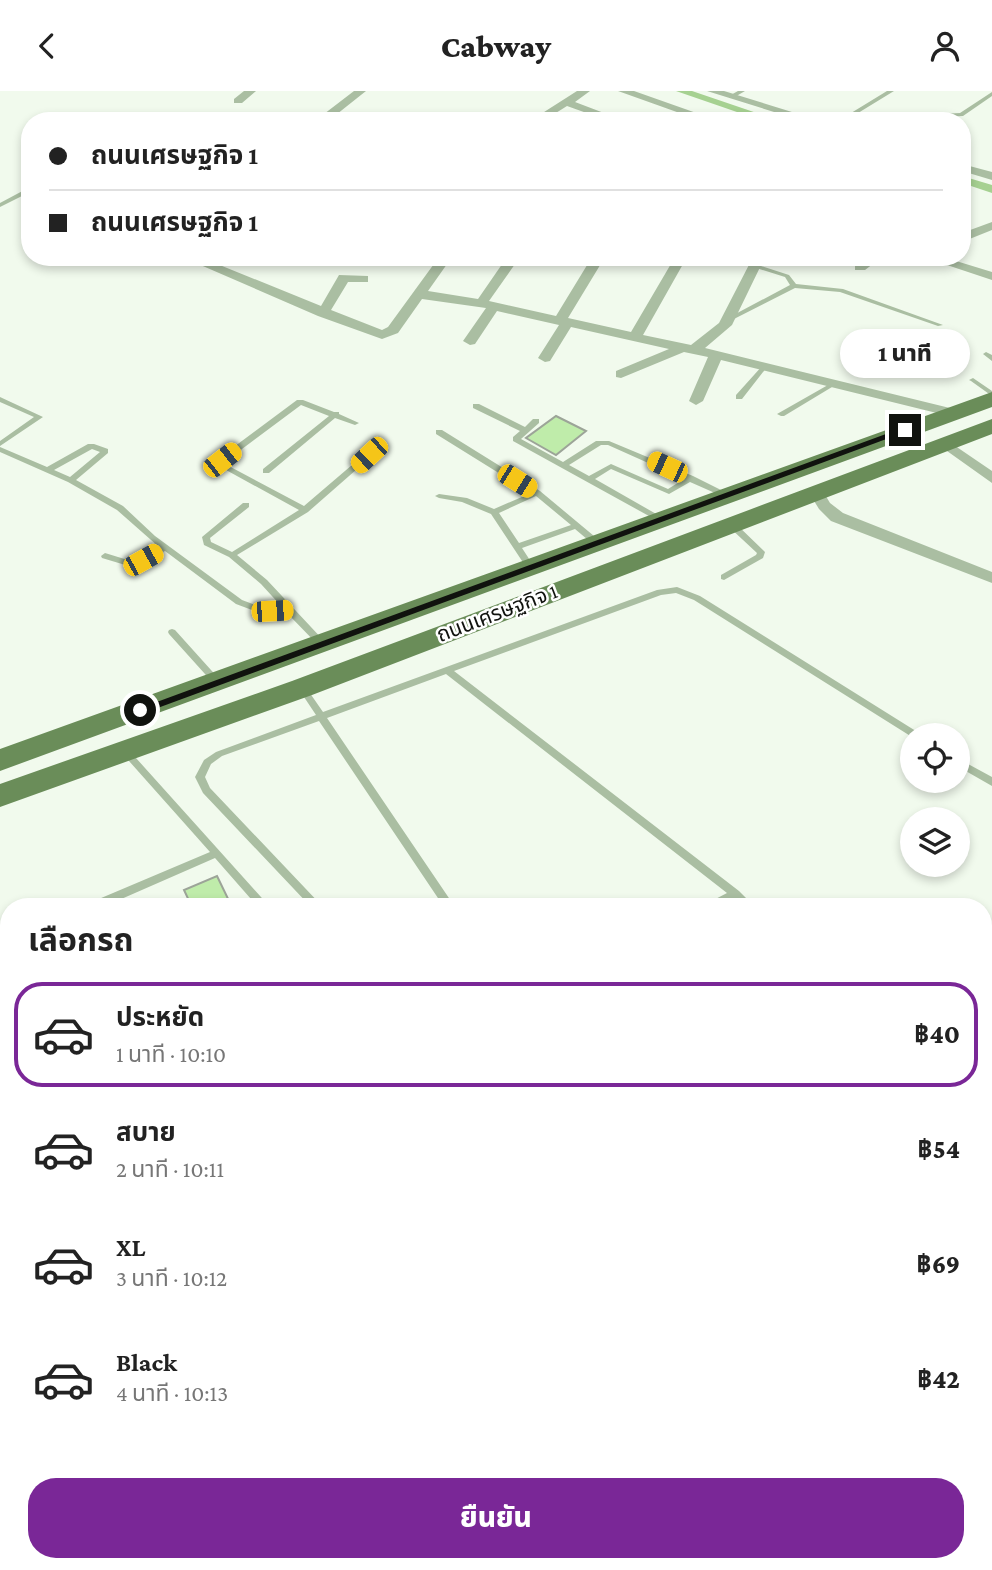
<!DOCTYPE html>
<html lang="th">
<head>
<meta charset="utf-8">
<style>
  body { margin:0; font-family:"Crimson Pro","Noto Sans Thai",serif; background:#f2f2f2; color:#222; height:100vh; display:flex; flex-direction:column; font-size:26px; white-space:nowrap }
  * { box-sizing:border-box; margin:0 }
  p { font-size:23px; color:#767676 }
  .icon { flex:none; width:38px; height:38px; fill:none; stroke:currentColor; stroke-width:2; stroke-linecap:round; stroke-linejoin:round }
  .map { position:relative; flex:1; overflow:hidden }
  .panel { position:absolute; left:0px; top:807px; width:992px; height:674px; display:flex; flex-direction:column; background:#fff; border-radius:28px 28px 0 0; box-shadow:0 4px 10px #0003 }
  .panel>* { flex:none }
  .banner { position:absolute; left:21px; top:21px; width:950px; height:154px; border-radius:28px; box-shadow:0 4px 10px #0003; display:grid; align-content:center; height:154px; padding:0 28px; background:#fff }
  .tools { position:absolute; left:900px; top:632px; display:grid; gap:14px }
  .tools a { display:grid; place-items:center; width:70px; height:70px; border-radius:50%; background:#fff; box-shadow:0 4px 10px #0003; font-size:35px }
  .end { position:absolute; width:32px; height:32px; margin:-16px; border:9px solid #10120e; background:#fff; box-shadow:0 0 0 4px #fff }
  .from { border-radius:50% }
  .bubble { position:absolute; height:49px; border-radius:24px; background:#fff; box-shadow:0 4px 10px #0003; font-size:23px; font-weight:800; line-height:49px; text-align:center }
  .car { position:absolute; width:21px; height:42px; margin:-21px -10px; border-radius:9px; box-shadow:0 0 5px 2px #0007; background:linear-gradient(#f5c518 24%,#345 0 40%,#f5c518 0 76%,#345 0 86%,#f5c518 0) }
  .banner b { display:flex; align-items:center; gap:24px; height:66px; font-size:26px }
  .banner b+b { border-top:2px solid #e0e0e0 }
  .banner i { width:18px; height:18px; background:#222 }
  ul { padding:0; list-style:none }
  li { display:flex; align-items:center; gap:21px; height:105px; margin:0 14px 10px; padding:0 14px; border:4px solid transparent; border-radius:28px }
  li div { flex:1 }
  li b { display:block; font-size:26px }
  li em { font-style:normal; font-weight:800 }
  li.active { border-color:#7a2797 }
  li>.icon { width:63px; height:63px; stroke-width:1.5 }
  h2 { padding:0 28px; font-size:32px; line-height:84px }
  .cta { display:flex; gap:14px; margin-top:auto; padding:14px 28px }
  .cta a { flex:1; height:80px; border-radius:28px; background:#7a2797; color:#fff; font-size:28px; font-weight:800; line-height:80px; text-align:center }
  header { display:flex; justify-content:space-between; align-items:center; height:91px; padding:0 28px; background:#fff; font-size:32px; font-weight:800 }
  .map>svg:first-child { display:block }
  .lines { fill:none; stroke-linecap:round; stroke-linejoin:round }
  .canal { fill:#a6d191; fill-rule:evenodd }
  .building { fill:#bfecaa; stroke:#9ca498; stroke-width:2 }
  .service { fill:#aabea2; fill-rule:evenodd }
  .minor { fill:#aabea2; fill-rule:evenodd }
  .primary { fill:#6a8d59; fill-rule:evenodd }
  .route { fill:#10120e }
  .labels { text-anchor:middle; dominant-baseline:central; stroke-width:5; stroke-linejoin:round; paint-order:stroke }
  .street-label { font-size:21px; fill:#10120e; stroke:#fff }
</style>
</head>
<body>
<header><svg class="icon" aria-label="back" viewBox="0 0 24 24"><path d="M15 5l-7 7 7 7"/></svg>Cabway<svg class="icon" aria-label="person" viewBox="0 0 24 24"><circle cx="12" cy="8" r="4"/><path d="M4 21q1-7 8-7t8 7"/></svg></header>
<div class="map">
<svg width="992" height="1479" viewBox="0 0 992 1479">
  <rect width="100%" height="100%" fill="#f1faed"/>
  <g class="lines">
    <path class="canal" d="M676,0H692L780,30H763Z
      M962,85L992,94V102L962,92Z"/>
  </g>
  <path class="building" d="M556,325L586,340L556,364L526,347Z
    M217,785L232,816H192L184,799Z"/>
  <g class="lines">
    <path class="service" d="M738,0H745L733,7H729V5Z
      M887,0H894L845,30H838Z
      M992,1V5L963,25L944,26L939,30H932L941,23L960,22Z
      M30,96V101L0,116V112Z
      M755,173L789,184L796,193L843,198L943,234L938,235L840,201L795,197L730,230H726V228L790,194L785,186L753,176L752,175Z
      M986,261L992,264V270L983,263Z
      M765,273L767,274V276L742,308H736V304L763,274Z
      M973,287L992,300V305L971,290L969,289Z
      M835,290L839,292L837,293L784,325H781L777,323Z
      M0,306L43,326L0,355V350L34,326L0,311Z
      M297,309H303L334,321H339V323L359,332L355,334L335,327L269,382H263V378L329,325L301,314L226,370L225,373L304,415L366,362H372L373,364L308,421L237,464L267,489L325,551L326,553L322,556L319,555L287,522H260L236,513L165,460L132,476L102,467L101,465L105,462L131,470L159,456L117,419L68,391L0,361V356L47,376L88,353H94L108,358V362L76,389L123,415L155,445L242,509L261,516H282L261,493L229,466L204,454L202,446L243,412H249V416L210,447L211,451L232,461L299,419L217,374L219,367ZM92,358L100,361L70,386L54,379Z
      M473,313H479L525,336L533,328H539V332L521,348L563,371L596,350H609L693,385L731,404L730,406H724L690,391L669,403L611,378L595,388L665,428L664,430H658L513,350V346L520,340L473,317ZM601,354H608L684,388L668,398L611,373L589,385L569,374Z
      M436,339H442L540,400L600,450V454H594L575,438L522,457L535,477L531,480L528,479L491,423L462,411L439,407L435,405L439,403L467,407L494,418L531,402L436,343ZM536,405L571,434L519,452L499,422Z
      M731,430L734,431L765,461L763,467L724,489L721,488V484L756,464L757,462L728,435V431Z
      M677,496L700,505L919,642L921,644H912V646L694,509L676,502L661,504L454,580L739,800L755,816H743L734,808L720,816H705L706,813L727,802L446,583L327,627L455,816H444L319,630L222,665L211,673L205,686L210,697L323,816H311L203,702L195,686L204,669L216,661L316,624L298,597L299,595H305L323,621L657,499Z
      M172,538L175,539L220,589L221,591L220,593H214L169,543L168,541L169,539Z
      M124,656L127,657L270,816H258L215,767L103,816H86L87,813L210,761L121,661L119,659Z
      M957,667L992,686V695L957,675Z
      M9,846V855L0,858V849Z
      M0,928C10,932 9,942 9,951C0,947 0,937 0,928Z
      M0,978C10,982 9,991 9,1000C0,996 0,987 0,978Z
      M984,992L992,997V1009L984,1004Z
      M0,1015C10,1019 9,1029 9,1038C0,1034 0,1024 0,1015Z
      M343,1472H359L363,1479H347Z"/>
    <path class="minor" d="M244,0H256L242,12H234V8Z
      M354,0H366L332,27H324V23Z
      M577,0H590L575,11L625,30H609L567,15L543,30H530Z
      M618,0H634L719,30H702Z
      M707,0H724L821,30H803Z
      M962,73L992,81V89L962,80Z
      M992,131V139L962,151V142Z
      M182,166H200L321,215L339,184L368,185V191H348L331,219L382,239L388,236L439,166H452L428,200L478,208L507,166H520L489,210L556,225L592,166H605L568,227L631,241L675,166H687L643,244L691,254L719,232L753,166H765L732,234L705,257L958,319L960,322L953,326L721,269L703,310L696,314L689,310L708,266L684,261L621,287L616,286V280L669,258L571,236L550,270L545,271L538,267L559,234L497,220L475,253L470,254L463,250L486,217L422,208L398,242L382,248L318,225Z
      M867,166H882L865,179H855V173Z
      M923,166H943L992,181V189Z
      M945,348L992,380V392L940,355L938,352Z
      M816,395L821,397L830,412L843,422L992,481V492L831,430L819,418L808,400Z"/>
    <path class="primary" d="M992,301V316L0,680V658Z
      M992,328V343L312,604L0,716V693L292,590Z"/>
  </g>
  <path class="route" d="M905,336L908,340L144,622L135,619Z"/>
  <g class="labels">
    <g class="street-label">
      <text transform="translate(497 522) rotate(-21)">ถนนเศรษฐกิจ 1</text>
    </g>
  </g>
</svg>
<div class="tools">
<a><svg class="icon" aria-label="locate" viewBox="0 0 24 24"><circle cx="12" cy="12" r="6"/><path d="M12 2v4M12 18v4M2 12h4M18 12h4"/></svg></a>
<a><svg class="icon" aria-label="layers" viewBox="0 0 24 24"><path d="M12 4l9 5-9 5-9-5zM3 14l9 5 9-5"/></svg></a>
</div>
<i class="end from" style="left:140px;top:619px"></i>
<i class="end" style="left:905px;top:339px"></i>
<div class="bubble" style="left:840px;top:238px;width:130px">1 นาที</div>
<i class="car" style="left:369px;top:364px;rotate:227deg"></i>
<i class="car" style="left:222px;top:369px;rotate:52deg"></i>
<i class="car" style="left:667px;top:376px;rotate:295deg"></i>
<i class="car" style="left:517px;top:390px;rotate:122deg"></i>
<i class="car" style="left:143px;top:469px;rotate:61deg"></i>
<i class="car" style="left:272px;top:520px;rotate:87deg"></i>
<div class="banner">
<b><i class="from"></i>ถนนเศรษฐกิจ 1</b>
<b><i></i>ถนนเศรษฐกิจ 1</b>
</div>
<section class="panel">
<h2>เลือกรถ</h2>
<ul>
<li class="active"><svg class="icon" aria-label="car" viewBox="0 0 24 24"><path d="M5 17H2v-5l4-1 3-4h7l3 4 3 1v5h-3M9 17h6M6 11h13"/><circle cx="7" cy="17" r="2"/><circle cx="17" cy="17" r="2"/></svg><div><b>ประหยัด</b><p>1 นาที · 10:10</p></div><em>฿40</em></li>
<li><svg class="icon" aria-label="car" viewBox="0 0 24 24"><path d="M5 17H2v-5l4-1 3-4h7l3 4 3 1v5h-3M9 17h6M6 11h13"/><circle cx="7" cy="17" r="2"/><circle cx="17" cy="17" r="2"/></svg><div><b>สบาย</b><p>2 นาที · 10:11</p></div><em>฿54</em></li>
<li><svg class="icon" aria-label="car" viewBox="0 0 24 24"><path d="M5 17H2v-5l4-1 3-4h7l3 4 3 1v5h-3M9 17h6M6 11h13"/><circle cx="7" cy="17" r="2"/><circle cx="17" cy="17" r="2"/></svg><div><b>XL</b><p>3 นาที · 10:12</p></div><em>฿69</em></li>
<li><svg class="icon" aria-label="car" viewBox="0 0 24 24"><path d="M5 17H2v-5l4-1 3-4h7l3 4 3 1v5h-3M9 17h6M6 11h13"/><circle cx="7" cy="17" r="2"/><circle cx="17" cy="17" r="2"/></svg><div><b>Black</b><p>4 นาที · 10:13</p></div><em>฿42</em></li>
</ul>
<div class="cta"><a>ยืนยัน</a></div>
</section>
</div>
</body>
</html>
